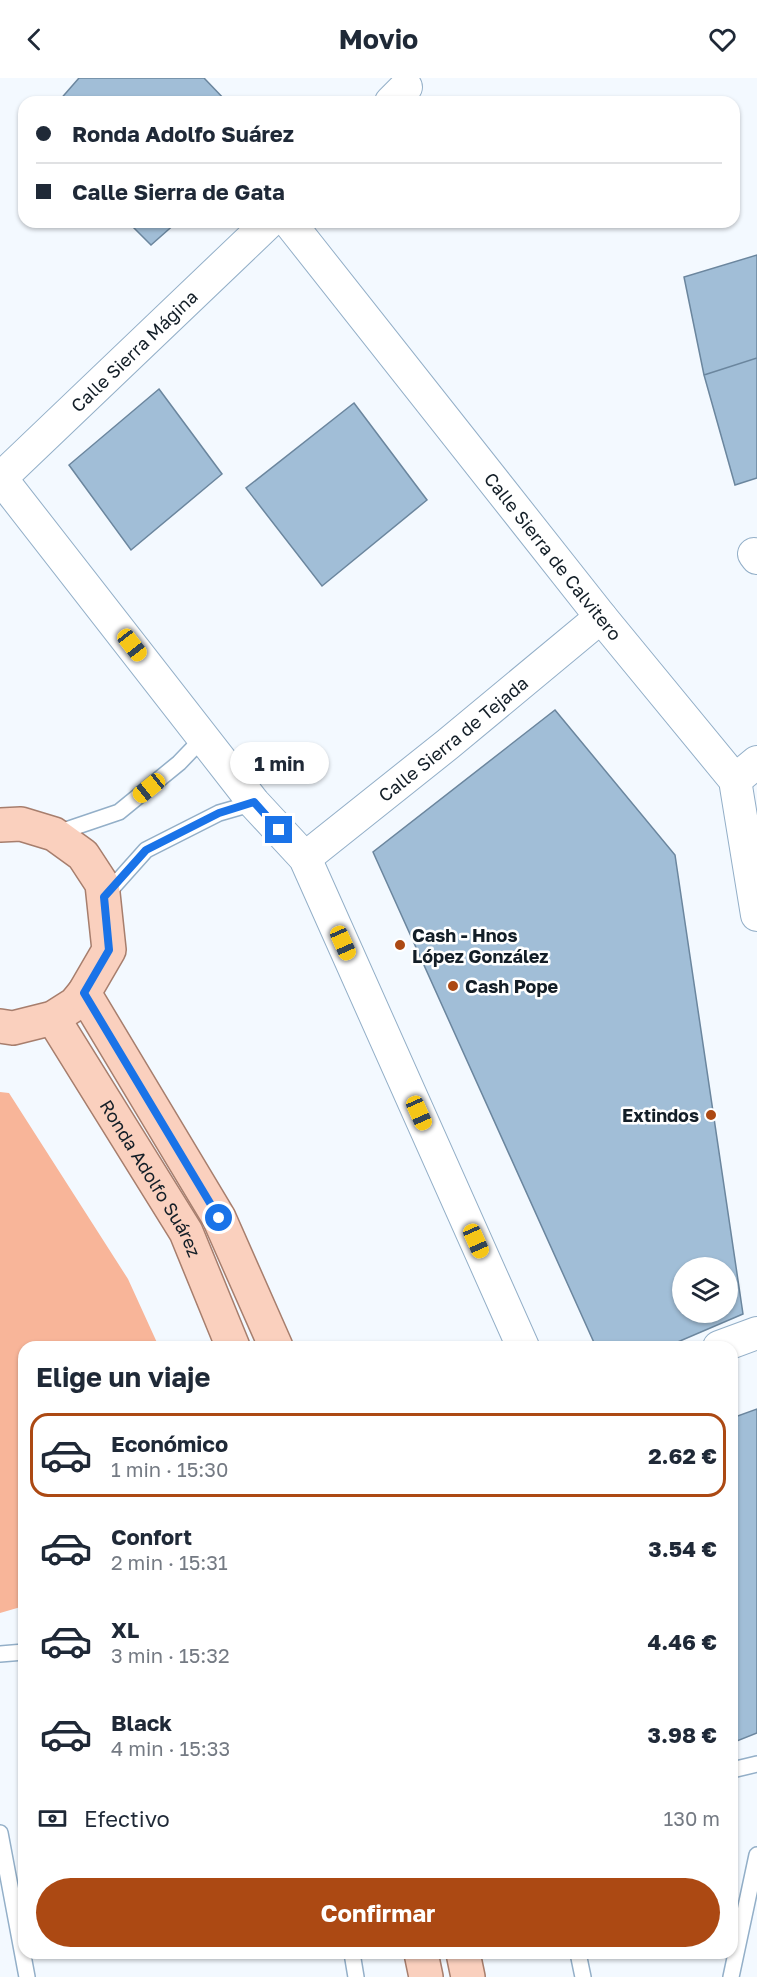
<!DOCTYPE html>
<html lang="es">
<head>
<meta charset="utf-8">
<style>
  body { margin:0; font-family:"Golos Text",sans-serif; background:#f2f2f3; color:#1f2937; height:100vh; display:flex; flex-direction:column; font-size:22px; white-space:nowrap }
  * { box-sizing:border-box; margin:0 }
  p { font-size:20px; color:#747a83 }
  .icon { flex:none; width:33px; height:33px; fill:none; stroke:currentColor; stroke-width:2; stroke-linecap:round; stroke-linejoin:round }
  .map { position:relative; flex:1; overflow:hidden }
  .details { position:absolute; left:18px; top:1263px; width:720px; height:618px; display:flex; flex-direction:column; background:#fff; border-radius:18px; box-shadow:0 2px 4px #0004 }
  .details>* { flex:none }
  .banner { position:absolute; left:18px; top:18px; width:722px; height:132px; border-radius:18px; box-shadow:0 2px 4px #0004; display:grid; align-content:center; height:132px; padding:0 18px; background:#fff }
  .tools { position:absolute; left:672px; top:1179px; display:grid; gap:12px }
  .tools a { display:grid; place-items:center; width:66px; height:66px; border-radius:50%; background:#fff; box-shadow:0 2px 4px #0004; font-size:30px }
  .end { position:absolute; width:27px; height:27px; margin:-14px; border:8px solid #1a73e8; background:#fff; box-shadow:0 0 0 3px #fff }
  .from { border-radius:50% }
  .bubble { position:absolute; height:42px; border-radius:21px; background:#fff; box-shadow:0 2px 4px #0004; font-size:20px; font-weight:700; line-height:42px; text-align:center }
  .car { position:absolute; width:18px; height:36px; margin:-18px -9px; border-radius:8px; box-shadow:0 0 4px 2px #0007; background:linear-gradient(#f5c518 24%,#345 0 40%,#f5c518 0 76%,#345 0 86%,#f5c518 0) }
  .banner b { display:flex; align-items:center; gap:21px; height:57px; font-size:22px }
  .banner b+b { border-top:2px solid #e0e1e3 }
  .banner i { width:15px; height:15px; background:#1f2937 }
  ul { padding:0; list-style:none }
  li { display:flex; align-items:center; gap:18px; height:84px; margin:0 12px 9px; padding:0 6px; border:3px solid transparent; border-radius:18px }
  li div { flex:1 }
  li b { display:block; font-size:22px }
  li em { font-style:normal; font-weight:700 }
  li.current { border-color:#ac4913 }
  li>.icon { width:54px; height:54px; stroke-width:1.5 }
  h2 { padding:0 18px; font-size:27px; line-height:72px }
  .pay { display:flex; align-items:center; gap:15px; height:66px; padding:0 18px; font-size:22px }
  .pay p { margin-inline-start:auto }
  .button { display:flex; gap:12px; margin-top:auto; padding:12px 18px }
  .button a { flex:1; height:69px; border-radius:36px; background:#ac4913; color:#fff; font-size:24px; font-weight:700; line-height:69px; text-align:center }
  header { display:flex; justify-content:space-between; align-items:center; height:78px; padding:0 18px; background:#fff; font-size:27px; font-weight:700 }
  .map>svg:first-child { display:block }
  .green { fill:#f8b599 }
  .building { fill:#a1bed7; stroke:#6b869e; stroke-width:1.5; fill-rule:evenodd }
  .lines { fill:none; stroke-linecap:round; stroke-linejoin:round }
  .lane-casing { stroke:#93afc8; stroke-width:18 }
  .street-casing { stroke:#93afc8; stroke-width:34 }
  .primary-casing { stroke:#a77e6d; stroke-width:36 }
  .lane { stroke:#fff; stroke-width:15 }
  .street { stroke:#fff; stroke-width:32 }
  .primary { stroke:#fad0be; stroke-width:33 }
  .route { stroke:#1a73e8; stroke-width:8 }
  .poi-dot { fill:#ac4913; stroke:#fff; stroke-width:2 }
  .labels { text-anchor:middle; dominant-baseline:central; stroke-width:5; stroke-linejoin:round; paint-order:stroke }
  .street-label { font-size:18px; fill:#131e27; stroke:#fff }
  .poi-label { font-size:18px; font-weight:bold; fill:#131e27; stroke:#fff; text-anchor:start }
</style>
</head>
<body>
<header><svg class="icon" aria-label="back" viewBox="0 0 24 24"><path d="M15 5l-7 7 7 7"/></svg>Movio<svg class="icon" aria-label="heart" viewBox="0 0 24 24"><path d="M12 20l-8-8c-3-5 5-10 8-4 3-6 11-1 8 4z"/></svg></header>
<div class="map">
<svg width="757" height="1899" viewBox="0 0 757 1899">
  <rect width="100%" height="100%" fill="#f3f9ff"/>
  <path class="green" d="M0,1014L9,1015L128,1201L159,1269H24V1528L0,1535Z"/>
  <path class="building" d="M79,0H204L227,24H58Z
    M128,144H177L151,167Z
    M757,177V280L704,297L684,199Z
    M757,280V400L735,407L704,297Z
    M159,311L222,396L131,472L69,387Z
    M354,325L427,422L322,508L246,410Z
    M555,632L675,777L743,1236L666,1269H596L373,774ZM682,1190H728V1234H682Z
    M757,1331V1655L732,1665V1340Z"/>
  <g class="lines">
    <defs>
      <path id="lane" d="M54,756L119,734L179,685L204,659
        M104,819L146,772L219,735L254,725
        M0,1576L24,1574
        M732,1692L757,1686
        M0,1755L27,1899
        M352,1875L356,1899
        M578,1875L583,1899
        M731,1899L757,1777"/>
      <g id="street">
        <path d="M391,24L406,9"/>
        <path id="s1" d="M289,144L601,539L735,702L757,837"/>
        <path d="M0,399L254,725L305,780L523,1269"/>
        <path id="s2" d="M1,400L269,144"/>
        <path d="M754,476L757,480"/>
        <path d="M735,702L757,684"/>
        <path id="s3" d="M305,780L448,666L601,539"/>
        <path d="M719,1269L757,1255"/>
      </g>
      <g id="primary">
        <path d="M0,747L21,746L54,756L83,777L102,806L109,872L84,915L75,926L53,940L13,950L0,948"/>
        <path d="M84,915L219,1140L276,1269"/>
        <path id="s4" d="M53,940L186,1154L233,1269"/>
        <path d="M421,1875L426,1899"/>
        <path d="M463,1875L468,1899"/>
      </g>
    </defs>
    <use href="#lane" class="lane-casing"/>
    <use href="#street" class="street-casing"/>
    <use href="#primary" class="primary-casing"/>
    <use href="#lane" class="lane"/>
    <use href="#street" class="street"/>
    <use href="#primary" class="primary"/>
  </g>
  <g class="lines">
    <path class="route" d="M219,1140L84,915L109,872L104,819L146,772L219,735L254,724L279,752"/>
  </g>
  <g class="poi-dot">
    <circle cx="400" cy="867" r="6"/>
    <circle cx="453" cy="908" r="6"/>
    <circle cx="711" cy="1037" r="6"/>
  </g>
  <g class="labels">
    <g class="street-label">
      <text stroke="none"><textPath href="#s2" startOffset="184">Calle Sierra Mágina</textPath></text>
      <text stroke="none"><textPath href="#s1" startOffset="426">Calle Sierra de Calvitero</textPath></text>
      <text stroke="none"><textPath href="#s3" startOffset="190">Calle Sierra de Tejada</textPath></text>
      <text stroke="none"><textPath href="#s4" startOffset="188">Ronda Adolfo Suárez</textPath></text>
    </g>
    <g class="poi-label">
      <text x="412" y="857">Cash - Hnos<tspan x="412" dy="21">López González</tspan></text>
      <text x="465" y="908">Cash Pope</text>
      <text x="699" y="1037" text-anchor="end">Extindos</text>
    </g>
  </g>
</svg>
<div class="tools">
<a><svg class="icon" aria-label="layers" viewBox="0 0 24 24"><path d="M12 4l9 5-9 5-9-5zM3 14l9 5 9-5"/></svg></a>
</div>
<i class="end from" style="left:219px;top:1140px"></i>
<i class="end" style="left:279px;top:752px"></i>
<div class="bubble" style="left:230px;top:664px;width:99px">1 min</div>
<i class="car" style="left:132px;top:567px;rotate:142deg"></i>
<i class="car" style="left:149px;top:710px;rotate:231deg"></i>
<i class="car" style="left:343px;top:865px;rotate:156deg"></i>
<i class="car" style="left:419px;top:1035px;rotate:156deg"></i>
<i class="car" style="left:476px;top:1163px;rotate:156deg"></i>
<div class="banner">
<b><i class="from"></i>Ronda Adolfo Suárez</b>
<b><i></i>Calle Sierra de Gata</b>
</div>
<section class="details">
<h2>Elige un viaje</h2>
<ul>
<li class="current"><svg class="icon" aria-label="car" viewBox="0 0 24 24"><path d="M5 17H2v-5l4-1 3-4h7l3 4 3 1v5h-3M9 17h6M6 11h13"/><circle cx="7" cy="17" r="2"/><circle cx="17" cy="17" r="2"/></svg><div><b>Económico</b><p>1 min · 15:30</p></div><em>2.62 €</em></li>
<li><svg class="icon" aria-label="car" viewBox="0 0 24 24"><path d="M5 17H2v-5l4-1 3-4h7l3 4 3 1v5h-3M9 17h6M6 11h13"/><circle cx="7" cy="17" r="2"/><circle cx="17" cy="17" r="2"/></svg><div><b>Confort</b><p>2 min · 15:31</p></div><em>3.54 €</em></li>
<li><svg class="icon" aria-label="car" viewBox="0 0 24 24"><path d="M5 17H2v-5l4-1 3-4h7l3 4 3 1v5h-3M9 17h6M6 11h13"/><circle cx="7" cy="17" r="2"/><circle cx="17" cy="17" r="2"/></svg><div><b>XL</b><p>3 min · 15:32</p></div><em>4.46 €</em></li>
<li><svg class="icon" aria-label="car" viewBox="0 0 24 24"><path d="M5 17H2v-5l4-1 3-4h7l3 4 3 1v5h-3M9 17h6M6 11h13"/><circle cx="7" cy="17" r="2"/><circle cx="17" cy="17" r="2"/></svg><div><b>Black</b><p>4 min · 15:33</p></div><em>3.98 €</em></li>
</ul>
<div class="pay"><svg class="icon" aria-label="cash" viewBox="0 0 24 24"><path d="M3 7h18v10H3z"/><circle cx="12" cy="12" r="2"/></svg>Efectivo<p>130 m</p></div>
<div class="button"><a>Confirmar</a></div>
</section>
</div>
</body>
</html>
